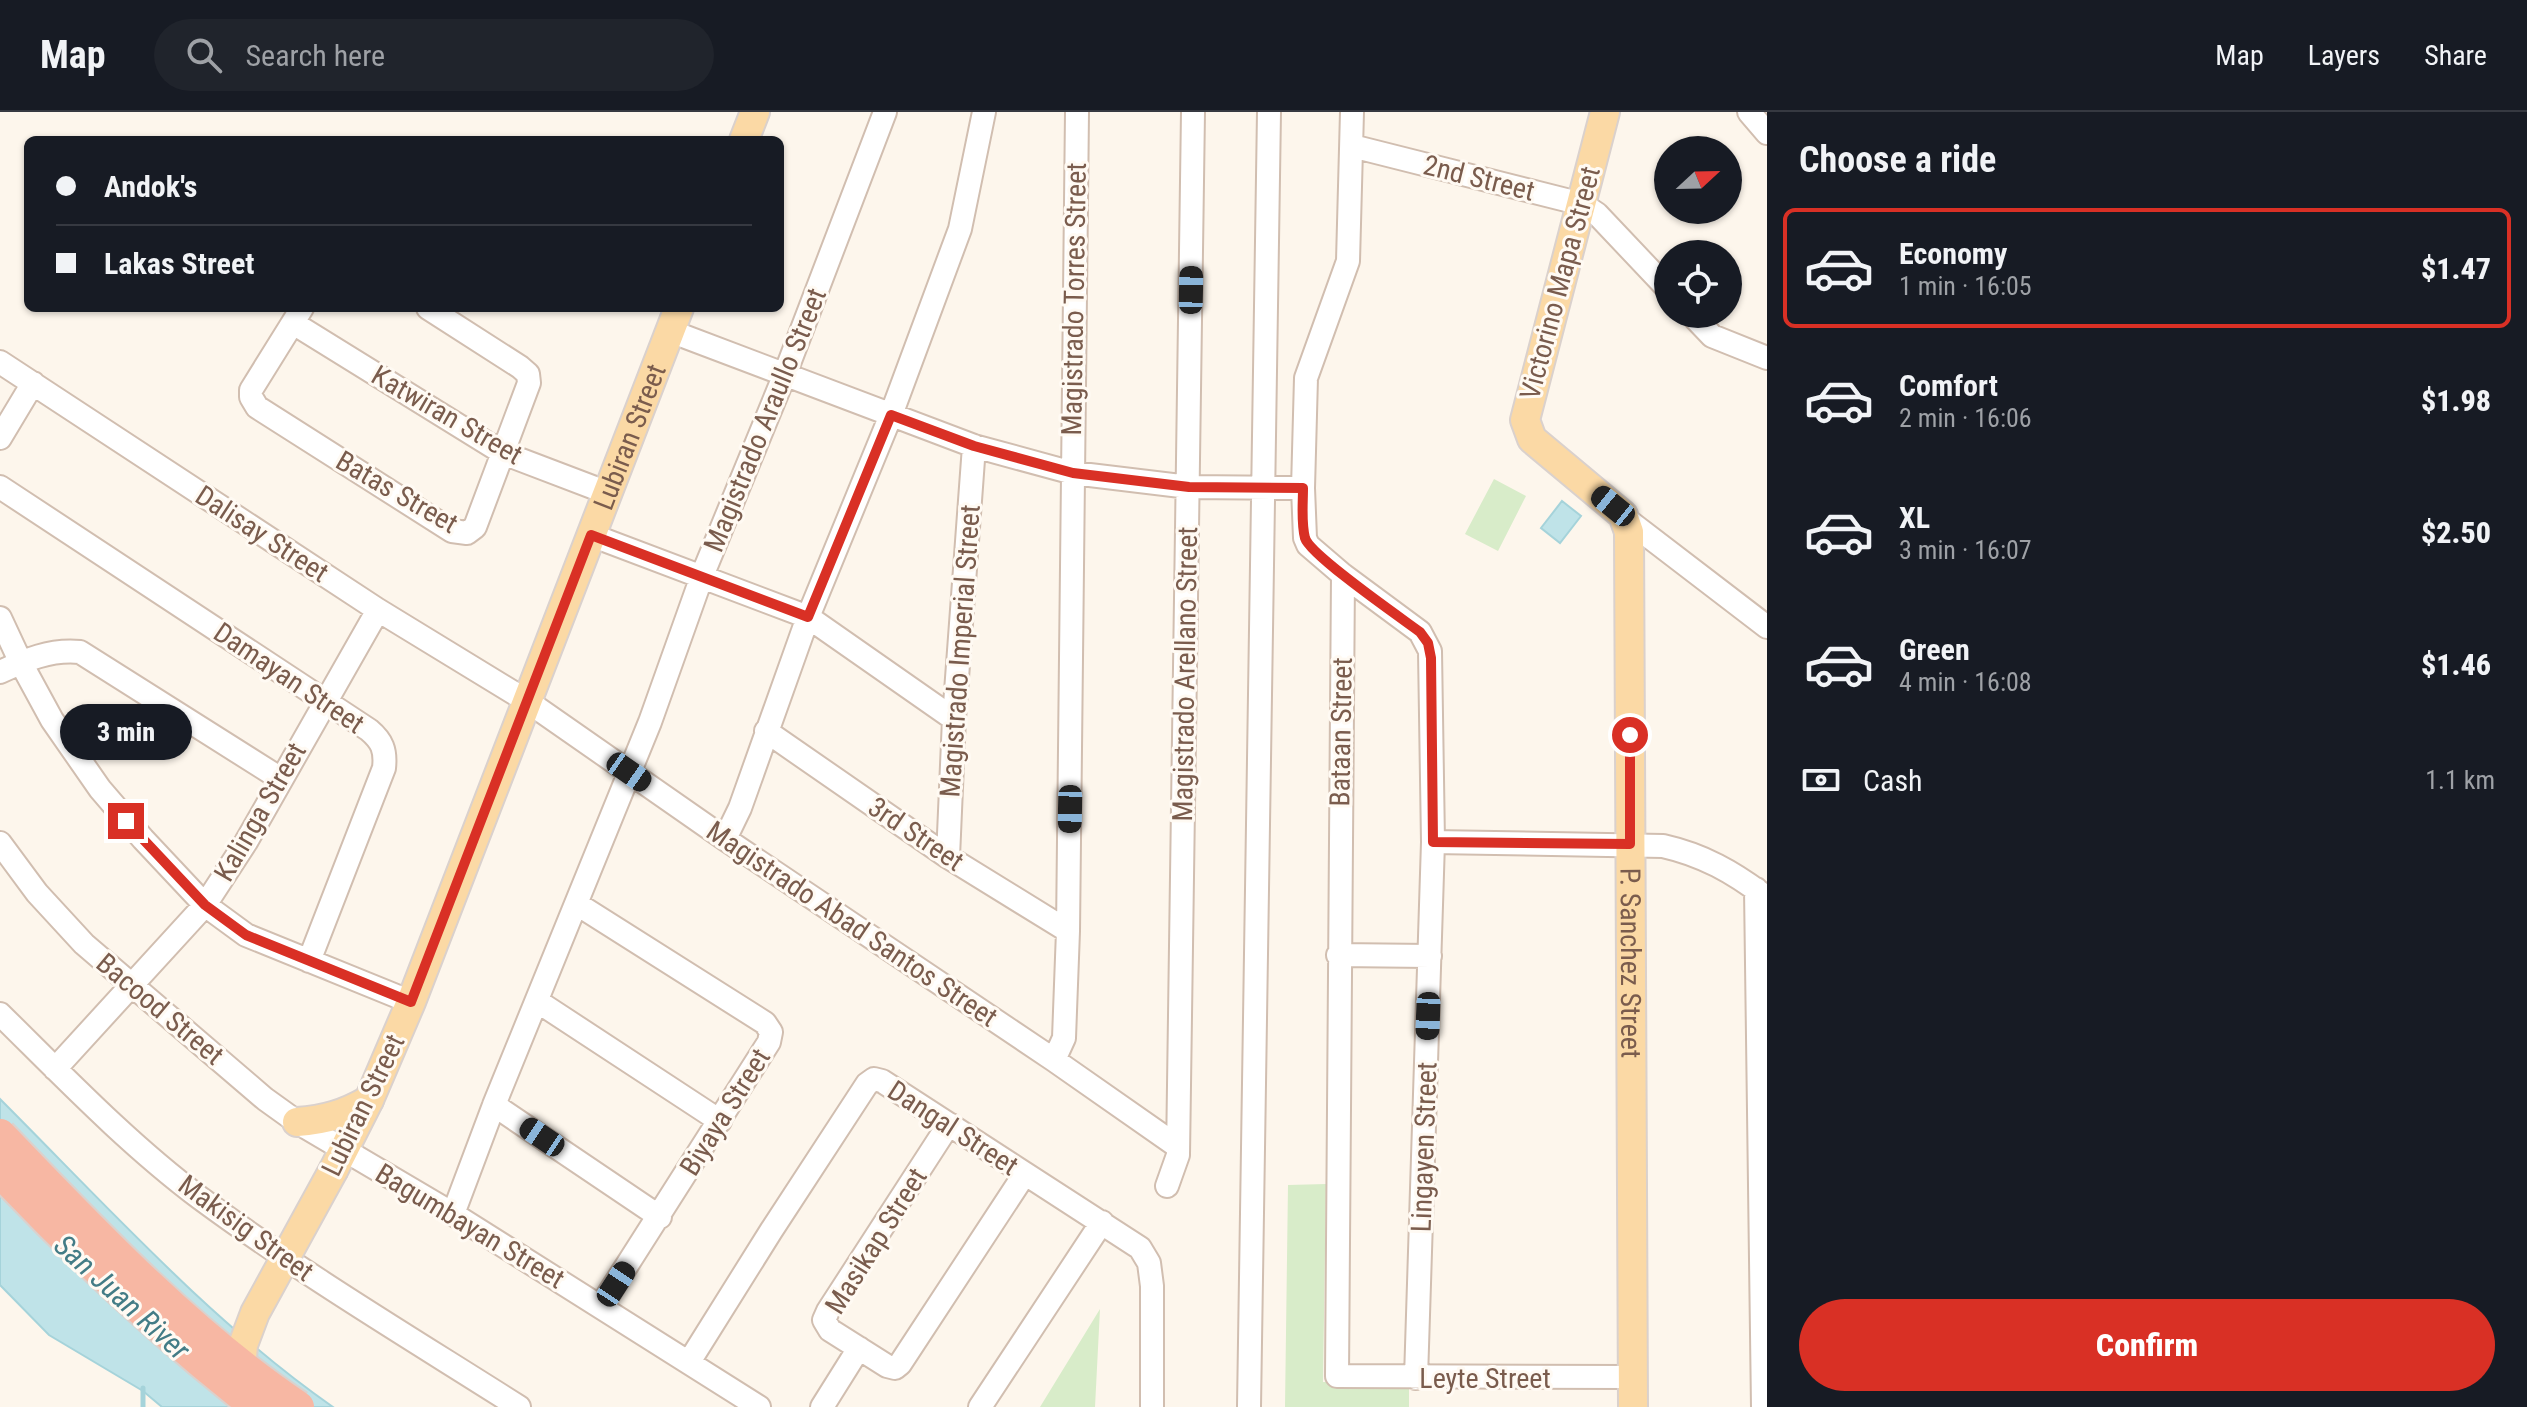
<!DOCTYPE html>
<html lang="en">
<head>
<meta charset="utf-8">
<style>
  body { margin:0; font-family:"Roboto Condensed",sans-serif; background:#20242c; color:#f1f3f6; height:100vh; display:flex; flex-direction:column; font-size:30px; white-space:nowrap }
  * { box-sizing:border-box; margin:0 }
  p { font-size:26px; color:#9ea1a6 }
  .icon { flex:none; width:44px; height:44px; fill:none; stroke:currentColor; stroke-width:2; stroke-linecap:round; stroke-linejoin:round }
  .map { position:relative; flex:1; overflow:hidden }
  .drawer { display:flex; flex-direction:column; background:#171b24; width:760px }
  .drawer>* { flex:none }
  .banner { position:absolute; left:24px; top:24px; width:760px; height:176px; border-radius:12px; box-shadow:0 2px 6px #0004; display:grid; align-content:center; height:176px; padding:0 32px; background:#171b24 }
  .needle { width:52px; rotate:68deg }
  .tools { position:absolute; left:1654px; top:24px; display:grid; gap:16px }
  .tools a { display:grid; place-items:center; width:88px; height:88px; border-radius:50%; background:#171b24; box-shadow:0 2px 6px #0004; font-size:40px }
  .end { position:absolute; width:36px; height:36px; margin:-18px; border:10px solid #d93025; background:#fff; box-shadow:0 0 0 4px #fff }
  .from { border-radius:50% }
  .bubble { position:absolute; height:56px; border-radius:28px; background:#171b24; box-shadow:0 2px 6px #0004; font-size:26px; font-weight:800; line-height:56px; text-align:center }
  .car { position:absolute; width:24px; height:48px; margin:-24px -12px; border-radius:10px; box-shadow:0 0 6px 2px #0007; background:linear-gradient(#222 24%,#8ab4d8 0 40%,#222 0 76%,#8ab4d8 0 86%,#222 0) }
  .banner b { display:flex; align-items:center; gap:28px; height:76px; font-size:30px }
  .banner b+b { border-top:2px solid #363941 }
  .banner i { width:20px; height:20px; background:#f1f3f6 }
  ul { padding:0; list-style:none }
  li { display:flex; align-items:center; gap:24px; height:120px; margin:0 16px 12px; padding:0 16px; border:4px solid transparent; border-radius:12px }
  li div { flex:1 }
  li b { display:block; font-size:30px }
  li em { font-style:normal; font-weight:800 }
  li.on { border-color:#d93025 }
  li>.icon { width:72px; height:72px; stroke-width:1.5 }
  h2 { padding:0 32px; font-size:36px; line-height:96px }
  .pay { display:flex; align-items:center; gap:20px; height:88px; padding:0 32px; font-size:30px }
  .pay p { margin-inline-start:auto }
  .action { display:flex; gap:16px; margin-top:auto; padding:16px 32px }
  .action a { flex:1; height:92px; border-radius:48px; background:#d93025; color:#fff; font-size:32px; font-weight:800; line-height:92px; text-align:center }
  header { display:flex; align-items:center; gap:48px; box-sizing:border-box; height:112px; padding:0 40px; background:#171b24; border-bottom:2px solid #363941 }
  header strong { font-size:38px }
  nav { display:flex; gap:44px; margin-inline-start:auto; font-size:28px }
  .search { width:560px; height:72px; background:#20242c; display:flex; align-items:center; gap:20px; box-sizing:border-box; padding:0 28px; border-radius:44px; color:#9ea1a6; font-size:30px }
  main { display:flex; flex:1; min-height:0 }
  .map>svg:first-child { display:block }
  .green { fill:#d8ecc9 }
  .water { fill:#bfe3e8; stroke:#a5d3da; stroke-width:2 }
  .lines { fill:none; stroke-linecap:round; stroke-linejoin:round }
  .stream { stroke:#a5d3da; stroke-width:5 }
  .minor-casing { stroke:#d1beb0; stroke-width:26 }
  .major-casing { stroke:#dad1cd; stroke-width:32 }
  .minor { stroke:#fff; stroke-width:22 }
  .major { stroke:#fbd9a5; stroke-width:28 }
  .major-bridge-casing { stroke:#dad1cd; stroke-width:32; stroke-linecap:butt }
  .highway-bridge-casing { stroke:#dad1cd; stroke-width:36; stroke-linecap:butt }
  .major-bridge { stroke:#fbd9a5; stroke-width:28 }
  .highway-bridge { stroke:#f7b7a3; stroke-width:32 }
  .route { stroke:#d93025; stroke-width:10 }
  .labels { text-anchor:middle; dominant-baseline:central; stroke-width:6; stroke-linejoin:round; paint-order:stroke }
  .street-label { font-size:28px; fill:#7a5c4d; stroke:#fffaf3 }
  .water-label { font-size:30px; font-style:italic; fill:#437c86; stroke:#fffaf3 }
</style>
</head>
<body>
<header>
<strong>Map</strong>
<div class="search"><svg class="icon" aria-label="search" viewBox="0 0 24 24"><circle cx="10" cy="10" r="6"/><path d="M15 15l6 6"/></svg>Search here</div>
<nav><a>Map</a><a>Layers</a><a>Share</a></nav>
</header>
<main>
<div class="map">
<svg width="1767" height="1295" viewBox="0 0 1767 1295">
  <rect width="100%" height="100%" fill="#fdf6ec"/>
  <path class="green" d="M1494,367L1526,384L1498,439L1465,422Z
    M1326,1072L1323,1270H1409V1295H1285L1288,1073Z
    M1100,1197L1095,1295H1040Z"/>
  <path class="water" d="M1562,389L1581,404L1560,431L1541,416Z
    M0,987C104,1091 212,1211 333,1295H162L143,1279L49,1223L0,1173Z"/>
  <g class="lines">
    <path class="stream" d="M143,1276V1295"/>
    <defs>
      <path id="minor" d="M1352,0L1348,149L1306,266L1303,376L1305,426L1308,433L1343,463L1420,520L1430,539L1433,730L1416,1266
        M1749,0L1767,21
        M1352,34L1582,92L1597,102L1668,177
        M302,196L251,278V285L257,295L452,419L467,421L475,415L529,271L528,262L520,255L428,196
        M1691,202L1712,224L1767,246
        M293,211L503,341L608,381
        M670,219L974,334L1073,361L1189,375L1303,376
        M0,250L378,498L527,589L725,727L1054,948L1177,1034
        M0,326L33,271
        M0,375L369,618C382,629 386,638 384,656L309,849
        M1626,407L1767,515
        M591,423L808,505L954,607
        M1343,463L1337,1264L1632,1265
        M0,506L21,551L52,608L100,677L143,727L205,793L246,823L411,890
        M0,560C26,548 50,537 80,540L281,667
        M766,619L948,745L1068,819
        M725,727L740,696L808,505L891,303L960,117L984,0
        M1433,730L1663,734C1703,743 1733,760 1766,785
        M0,731L37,781L84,832L265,987L297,1010L453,1102L759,1295
        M948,745L954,607L974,334
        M1756,777L1763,1295
        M577,792L765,911L771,920L769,930L601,1194
        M1338,843L1430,844
        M537,889L720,1009
        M0,902C64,965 128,1032 200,1086C303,1162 412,1227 519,1295
        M1054,948L1064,926L1068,819L1077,0
        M55,957L205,793L246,730L378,498
        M494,993L660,1105
        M949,1012L828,1199L824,1208L830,1218L887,1254L895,1256L900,1252L1024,1063
        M1167,1074L1178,1043L1193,0
        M453,1102L494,993L650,610L702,464L785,262L885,0
        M689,1250L771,1119L867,972L874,967L882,969L1140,1136L1149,1151L1152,1174V1295
        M822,1295L859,1236
        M980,1295L1102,1110
        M1249,1295L1269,0"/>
      <g id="major">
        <path id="s1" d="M1605,0L1525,308L1532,327L1623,403L1629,420L1633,1295"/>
        <path d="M744,28L755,0"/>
        <path d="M297,1010C325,1008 345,1002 369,988"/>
        <path id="s2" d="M334,1057L369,988L411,890L679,196"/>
      </g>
    </defs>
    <use href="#minor" class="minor-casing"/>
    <use href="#major" class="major-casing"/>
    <use href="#minor" class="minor"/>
    <use href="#major" class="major"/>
    <defs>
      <path id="major-bridge" d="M240,1270L243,1233L255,1201L334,1057"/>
      <path id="highway-bridge" d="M0,1023C90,1117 190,1223 298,1295
        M0,1059C80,1144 165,1223 257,1295"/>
    </defs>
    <use href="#major-bridge" class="major-bridge-casing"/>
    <use href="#highway-bridge" class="highway-bridge-casing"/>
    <use href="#major-bridge" class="major-bridge"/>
    <use href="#highway-bridge" class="highway-bridge"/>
  </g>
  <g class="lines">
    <path class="route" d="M126,709L205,793L246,823L411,890L591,423L808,505L891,303L974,334L1073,361L1189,375L1303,376C1303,392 1301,411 1305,426C1310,443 1401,506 1420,520L1428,531L1431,546L1433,730L1630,732V623"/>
  </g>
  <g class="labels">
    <g class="street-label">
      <text transform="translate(1479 66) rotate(14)">2nd Street</text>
      <text transform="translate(1560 171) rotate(-75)">Victorino Mapa Street</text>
      <text transform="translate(1074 187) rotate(-89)">Magistrado Torres Street</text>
      <text transform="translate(447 303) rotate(30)">Katwiran Street</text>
      <text transform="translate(765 308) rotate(-68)">Magistrado Araullo Street</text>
      <text stroke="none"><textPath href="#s2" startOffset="790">Lubiran Street</textPath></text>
      <text transform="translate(397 380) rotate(30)">Batas Street</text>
      <text transform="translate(262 422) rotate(33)">Dalisay Street</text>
      <text transform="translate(960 539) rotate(-86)">Magistrado Imperial Street</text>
      <text transform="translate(1185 562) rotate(-89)">Magistrado Arellano Street</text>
      <text transform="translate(289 566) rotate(34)">Damayan Street</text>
      <text transform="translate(1341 620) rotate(-89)">Bataan Street</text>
      <text transform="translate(260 700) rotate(-60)">Kalinga Street</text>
      <text transform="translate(916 722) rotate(34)">3rd Street</text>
      <text transform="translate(852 812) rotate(34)">Magistrado Abad Santos Street</text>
      <text stroke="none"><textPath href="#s1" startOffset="906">P. Sanchez Street</textPath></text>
      <text transform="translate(160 897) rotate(40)">Bacood Street</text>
      <text transform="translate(363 993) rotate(-64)">Lubiran Street</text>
      <text transform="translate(725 1000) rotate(-58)">Biyaya Street</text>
      <text transform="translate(953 1016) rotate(33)">Dangal Street</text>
      <text transform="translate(1424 1035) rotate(-88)">Lingayen Street</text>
      <text transform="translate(470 1114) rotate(31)">Bagumbayan Street</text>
      <text transform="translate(246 1116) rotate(36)">Makisig Street</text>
      <text transform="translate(876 1129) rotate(-58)">Masikap Street</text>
      <text x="1485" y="1266">Leyte Street</text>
    </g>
    <g class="water-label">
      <text transform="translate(122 1185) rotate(42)">San Juan River</text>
    </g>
  </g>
</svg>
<div class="tools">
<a><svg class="needle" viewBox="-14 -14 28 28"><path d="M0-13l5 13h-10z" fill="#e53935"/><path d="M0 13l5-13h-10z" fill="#9ea1a6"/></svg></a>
<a><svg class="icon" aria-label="locate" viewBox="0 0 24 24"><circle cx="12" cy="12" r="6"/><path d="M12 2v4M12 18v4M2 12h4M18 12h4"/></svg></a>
</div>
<i class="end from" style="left:1630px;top:623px"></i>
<i class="end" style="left:126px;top:709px"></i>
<div class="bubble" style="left:60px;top:592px;width:132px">3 min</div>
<i class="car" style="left:1191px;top:178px;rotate:1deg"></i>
<i class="car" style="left:1613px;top:394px;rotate:309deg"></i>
<i class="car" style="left:629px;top:660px;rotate:125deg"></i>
<i class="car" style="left:1070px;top:697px;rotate:181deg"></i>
<i class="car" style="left:1428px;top:904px;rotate:182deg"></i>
<i class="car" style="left:542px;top:1025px;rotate:304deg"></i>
<i class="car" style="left:616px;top:1172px;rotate:33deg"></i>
<div class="banner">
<b><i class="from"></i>Andok's</b>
<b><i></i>Lakas Street</b>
</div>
</div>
<section class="drawer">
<h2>Choose a ride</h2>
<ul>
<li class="on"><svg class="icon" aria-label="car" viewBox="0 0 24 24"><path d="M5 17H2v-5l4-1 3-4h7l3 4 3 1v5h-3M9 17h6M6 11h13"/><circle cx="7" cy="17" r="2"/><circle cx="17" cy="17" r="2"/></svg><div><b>Economy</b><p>1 min · 16:05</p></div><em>$1.47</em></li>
<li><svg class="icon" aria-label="car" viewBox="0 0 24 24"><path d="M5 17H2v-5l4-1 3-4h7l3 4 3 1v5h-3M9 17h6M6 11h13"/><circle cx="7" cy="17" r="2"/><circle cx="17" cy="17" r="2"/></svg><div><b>Comfort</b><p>2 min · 16:06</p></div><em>$1.98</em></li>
<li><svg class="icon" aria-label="car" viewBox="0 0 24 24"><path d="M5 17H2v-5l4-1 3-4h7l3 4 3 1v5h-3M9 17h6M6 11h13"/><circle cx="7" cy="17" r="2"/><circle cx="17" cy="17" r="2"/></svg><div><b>XL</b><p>3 min · 16:07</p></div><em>$2.50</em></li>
<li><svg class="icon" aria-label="car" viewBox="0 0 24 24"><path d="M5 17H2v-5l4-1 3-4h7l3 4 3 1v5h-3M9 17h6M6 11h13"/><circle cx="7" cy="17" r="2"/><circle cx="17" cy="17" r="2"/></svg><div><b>Green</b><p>4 min · 16:08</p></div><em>$1.46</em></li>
</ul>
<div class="pay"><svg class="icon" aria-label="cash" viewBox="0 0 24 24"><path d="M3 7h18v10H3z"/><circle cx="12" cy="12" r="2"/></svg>Cash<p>1.1 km</p></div>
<div class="action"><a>Confirm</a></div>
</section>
</main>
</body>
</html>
